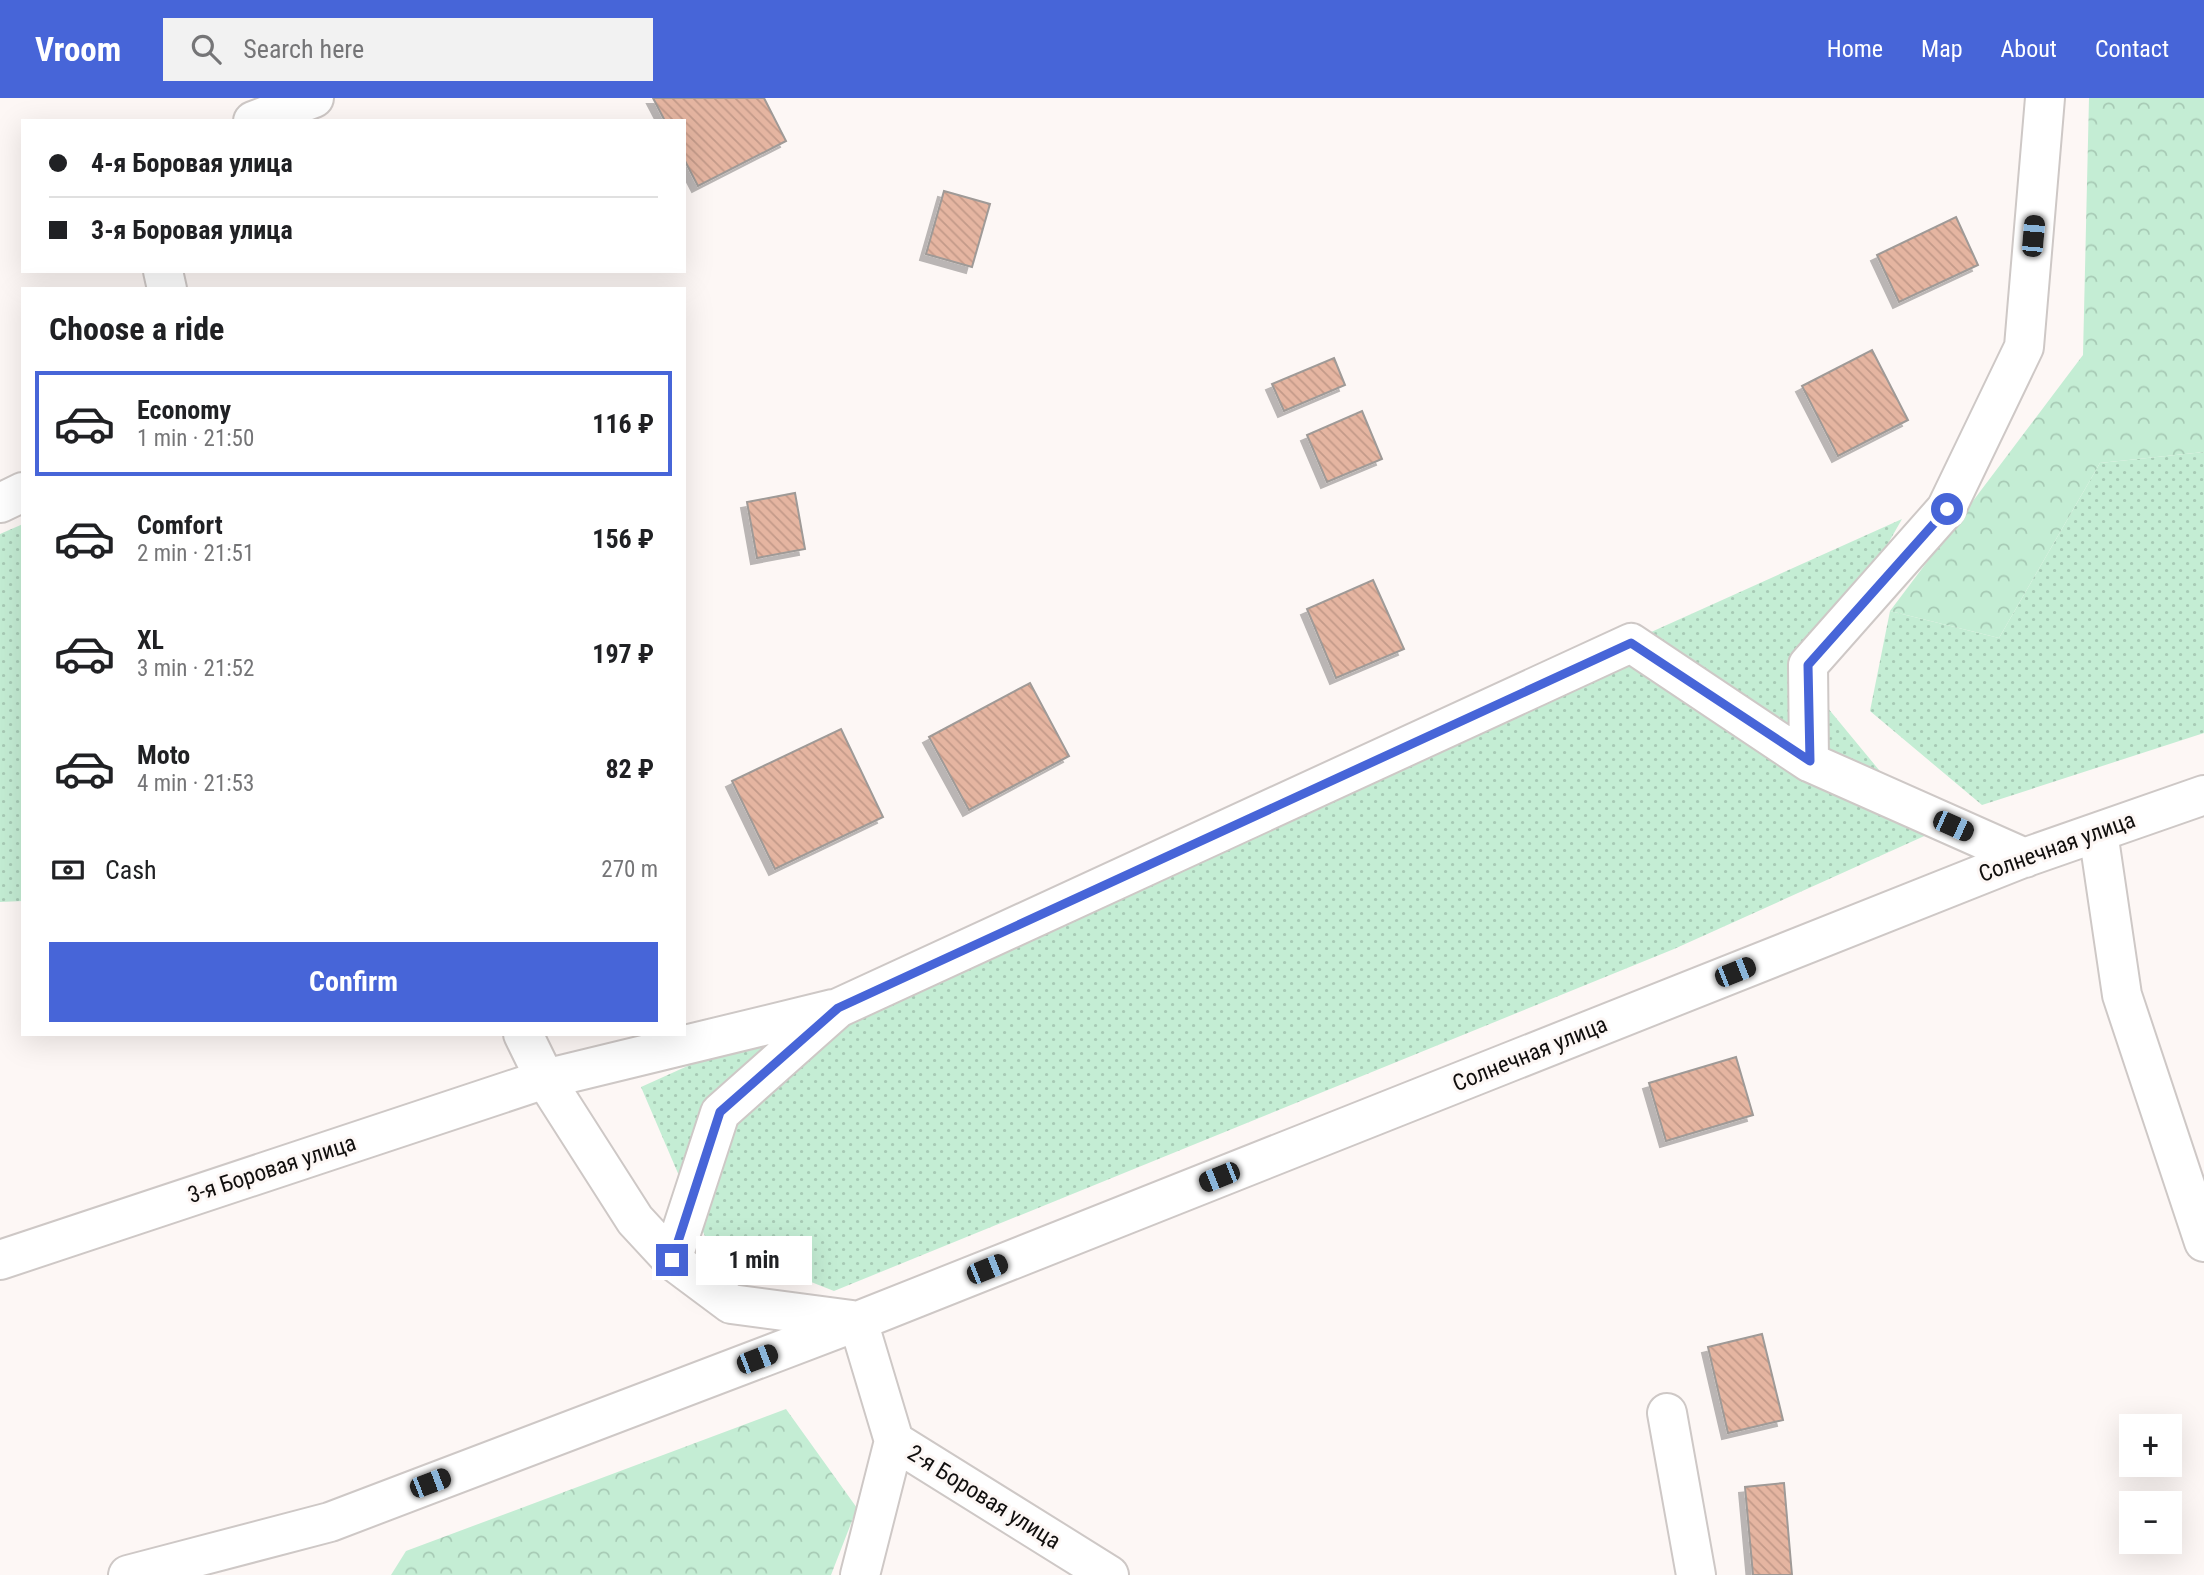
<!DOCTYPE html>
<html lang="en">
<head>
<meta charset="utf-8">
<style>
  body { margin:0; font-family:"Roboto Condensed",sans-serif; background:#f2f2f2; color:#202124; height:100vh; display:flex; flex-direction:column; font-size:26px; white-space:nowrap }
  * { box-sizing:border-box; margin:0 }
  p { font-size:23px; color:#757577 }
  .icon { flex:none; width:38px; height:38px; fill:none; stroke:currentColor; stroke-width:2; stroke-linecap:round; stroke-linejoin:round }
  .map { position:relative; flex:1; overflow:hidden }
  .details { position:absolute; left:21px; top:189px; width:665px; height:749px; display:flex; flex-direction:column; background:#fff; border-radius:0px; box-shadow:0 7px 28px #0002 }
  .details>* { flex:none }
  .top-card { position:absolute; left:21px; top:21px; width:665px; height:154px; border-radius:0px; box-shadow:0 7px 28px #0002; display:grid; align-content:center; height:154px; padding:0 28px; background:#fff }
  .controls { position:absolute; left:2119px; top:1316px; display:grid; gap:14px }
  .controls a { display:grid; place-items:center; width:63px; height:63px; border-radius:0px; background:#fff; box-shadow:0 7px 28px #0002; font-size:35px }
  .end { position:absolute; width:32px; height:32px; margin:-16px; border:9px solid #4765d8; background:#fff; box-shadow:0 0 0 4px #fff }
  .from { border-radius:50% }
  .bubble { position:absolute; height:49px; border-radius:0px; background:#fff; box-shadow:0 7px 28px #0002; font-size:23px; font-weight:700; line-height:49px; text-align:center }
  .car { position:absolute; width:21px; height:42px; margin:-21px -10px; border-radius:9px; box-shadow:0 0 5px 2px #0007; background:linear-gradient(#222 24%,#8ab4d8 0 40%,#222 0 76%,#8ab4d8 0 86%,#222 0) }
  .top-card b { display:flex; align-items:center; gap:24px; height:66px; font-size:26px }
  .top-card b+b { border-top:2px solid #e0e0e0 }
  .top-card i { width:18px; height:18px; background:#202124 }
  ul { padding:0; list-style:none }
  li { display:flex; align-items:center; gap:21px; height:105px; margin:0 14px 10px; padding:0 14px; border:4px solid transparent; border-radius:0px }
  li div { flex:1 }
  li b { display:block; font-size:26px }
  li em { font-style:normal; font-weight:700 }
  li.on { border-color:#4765d8 }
  li>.icon { width:63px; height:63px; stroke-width:1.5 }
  h2 { padding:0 28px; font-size:32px; line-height:84px }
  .pay { display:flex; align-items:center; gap:18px; height:77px; padding:0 28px; font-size:26px }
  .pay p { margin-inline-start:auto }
  .action { display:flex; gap:14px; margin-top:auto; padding:14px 28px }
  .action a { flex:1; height:80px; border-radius:0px; background:#4765d8; color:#fff; font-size:28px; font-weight:700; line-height:80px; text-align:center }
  header { display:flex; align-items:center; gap:42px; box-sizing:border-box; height:98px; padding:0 35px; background:#4765d8; color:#fff }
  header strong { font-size:33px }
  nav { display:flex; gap:38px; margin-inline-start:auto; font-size:24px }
  .search { width:490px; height:63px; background:#f2f2f2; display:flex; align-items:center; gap:18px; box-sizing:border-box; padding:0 24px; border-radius:0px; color:#757577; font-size:26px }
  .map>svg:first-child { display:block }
  .grass { fill:url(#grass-dots) }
  .forest { fill:url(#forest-crowns) }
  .building { fill:url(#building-back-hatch); stroke:#9f9a97; stroke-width:2; filter:url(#shadow) }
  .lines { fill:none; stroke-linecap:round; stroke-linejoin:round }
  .minor-casing { stroke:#cec8c6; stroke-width:42 }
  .minor { stroke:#fff; stroke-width:38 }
  .route { stroke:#4765d8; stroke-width:9 }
  .labels { text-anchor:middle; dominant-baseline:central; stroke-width:6; stroke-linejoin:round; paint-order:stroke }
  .street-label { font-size:23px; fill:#110f0e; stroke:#fdf7f5 }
</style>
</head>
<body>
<header>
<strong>Vroom</strong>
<div class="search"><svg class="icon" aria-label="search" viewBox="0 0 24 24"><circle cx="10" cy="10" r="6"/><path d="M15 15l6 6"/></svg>Search here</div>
<nav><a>Home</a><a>Map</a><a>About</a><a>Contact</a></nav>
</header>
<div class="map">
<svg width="2204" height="1477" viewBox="0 0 2204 1477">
  <defs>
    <pattern id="grass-dots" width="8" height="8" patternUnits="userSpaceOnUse" patternTransform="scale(1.75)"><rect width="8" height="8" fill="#c4edd4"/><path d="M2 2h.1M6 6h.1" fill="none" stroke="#a7cab5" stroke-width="1.8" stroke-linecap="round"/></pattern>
    <pattern id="forest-crowns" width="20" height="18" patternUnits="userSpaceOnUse" patternTransform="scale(1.75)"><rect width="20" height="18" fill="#c4edd4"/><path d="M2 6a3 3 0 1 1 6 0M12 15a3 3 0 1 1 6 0" fill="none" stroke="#a7cab5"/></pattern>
    <pattern id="building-back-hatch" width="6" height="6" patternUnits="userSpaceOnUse" patternTransform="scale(1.75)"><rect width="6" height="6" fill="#e5b5a1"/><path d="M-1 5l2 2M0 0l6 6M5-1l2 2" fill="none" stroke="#c39a89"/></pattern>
    <filter id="shadow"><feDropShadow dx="-6" dy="6" stdDeviation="0" flood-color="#0004"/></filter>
  </defs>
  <rect width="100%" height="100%" fill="#fdf7f5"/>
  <path class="grass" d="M2204,354V635L1982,707L1870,613L1890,513L1999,540L2100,365Z
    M1902,421L1808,586L1931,735L1674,851L834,1193L707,1143L641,989Z
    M23,426V803L0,804V436Z"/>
  <path class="forest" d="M2089,0H2204V354L2100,365L1999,540L1890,513L2083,257Z
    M786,1311L857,1410L831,1477H391L406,1453Z"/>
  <path class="building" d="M653,0H764L786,43L698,88L684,61V23H665Z
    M944,93L990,106L972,169L926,156Z
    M1956,119L1978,167L1899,204L1877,157Z
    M1872,252L1908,322L1838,358L1802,288Z
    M1334,260L1345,287L1284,313L1272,286Z
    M1362,313L1382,361L1327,384L1307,337Z
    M795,395L805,451L757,460L747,404Z
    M1373,482L1404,551L1336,580L1307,511Z
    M1030,585L1069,658L969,712L929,639Z
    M841,631L883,719L775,771L732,683Z
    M1736,959L1753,1017L1666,1043L1649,985Z
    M1762,1236L1783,1322L1728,1335L1708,1249Z
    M1784,1385L1792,1477H1753L1745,1389Z"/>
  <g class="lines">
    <defs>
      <path id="minor" d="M253,23L314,0
        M163,173L167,191
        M0,405L23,394
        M1809,664L1808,567L1946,411L2024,249L2045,0
        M2098,734L2122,897L2204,1144
        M523,936L545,981L635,1122L672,1162L731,1206L852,1222
        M0,1162L545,981L833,911
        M672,1162L720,1015L838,910L1631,545L1809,664L2025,760
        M858,1223L894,1343L1109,1477
        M1667,1315L1696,1477
        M128,1477L330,1424L858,1223L2018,762L2204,697
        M860,1477L894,1343"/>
    </defs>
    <use href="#minor" class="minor-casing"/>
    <use href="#minor" class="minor"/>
  </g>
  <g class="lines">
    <path class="route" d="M672,1162L720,1014L838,910L1631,545L1810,663L1808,567L1947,411"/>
  </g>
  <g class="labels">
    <g class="street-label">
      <text transform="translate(2057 749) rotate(-20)">Солнечная улица</text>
      <text transform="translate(1530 956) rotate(-22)">Солнечная улица</text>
      <text transform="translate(272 1071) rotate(-18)">3-я Боровая улица</text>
      <text transform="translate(984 1399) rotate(32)">2-я Боровая улица</text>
    </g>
  </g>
</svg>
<div class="controls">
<a>+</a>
<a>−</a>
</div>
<i class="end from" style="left:1947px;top:411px"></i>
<i class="end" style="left:672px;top:1162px"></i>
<div class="bubble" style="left:696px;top:1138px;width:116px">1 min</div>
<i class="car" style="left:2033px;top:138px;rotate:5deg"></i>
<i class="car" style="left:1953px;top:728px;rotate:114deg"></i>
<i class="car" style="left:1735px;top:874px;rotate:68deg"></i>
<i class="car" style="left:1219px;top:1079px;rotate:248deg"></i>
<i class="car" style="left:987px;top:1171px;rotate:68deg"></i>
<i class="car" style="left:757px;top:1261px;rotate:69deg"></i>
<i class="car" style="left:430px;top:1385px;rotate:69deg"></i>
<div class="top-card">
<b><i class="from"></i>4-я Боровая улица</b>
<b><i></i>3-я Боровая улица</b>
</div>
<section class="details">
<h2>Choose a ride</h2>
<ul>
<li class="on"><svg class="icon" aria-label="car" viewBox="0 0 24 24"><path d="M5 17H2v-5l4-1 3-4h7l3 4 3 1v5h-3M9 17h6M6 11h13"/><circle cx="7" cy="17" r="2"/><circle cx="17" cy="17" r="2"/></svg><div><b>Economy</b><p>1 min · 21:50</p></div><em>116 ₽</em></li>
<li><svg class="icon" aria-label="car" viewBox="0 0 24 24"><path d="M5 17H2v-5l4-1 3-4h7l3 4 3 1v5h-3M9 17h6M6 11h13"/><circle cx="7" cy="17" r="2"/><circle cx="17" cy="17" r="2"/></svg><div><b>Comfort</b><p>2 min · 21:51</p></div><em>156 ₽</em></li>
<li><svg class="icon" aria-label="car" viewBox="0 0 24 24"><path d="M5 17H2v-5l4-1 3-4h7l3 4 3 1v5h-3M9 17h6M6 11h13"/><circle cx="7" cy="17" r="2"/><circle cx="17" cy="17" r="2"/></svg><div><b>XL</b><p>3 min · 21:52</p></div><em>197 ₽</em></li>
<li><svg class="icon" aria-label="car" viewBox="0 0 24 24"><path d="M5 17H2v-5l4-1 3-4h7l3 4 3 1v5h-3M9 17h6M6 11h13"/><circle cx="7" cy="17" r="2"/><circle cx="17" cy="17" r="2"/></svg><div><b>Moto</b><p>4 min · 21:53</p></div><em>82 ₽</em></li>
</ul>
<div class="pay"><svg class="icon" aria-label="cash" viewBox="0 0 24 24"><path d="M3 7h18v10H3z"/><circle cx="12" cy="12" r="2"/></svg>Cash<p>270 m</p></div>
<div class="action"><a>Confirm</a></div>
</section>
</div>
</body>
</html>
